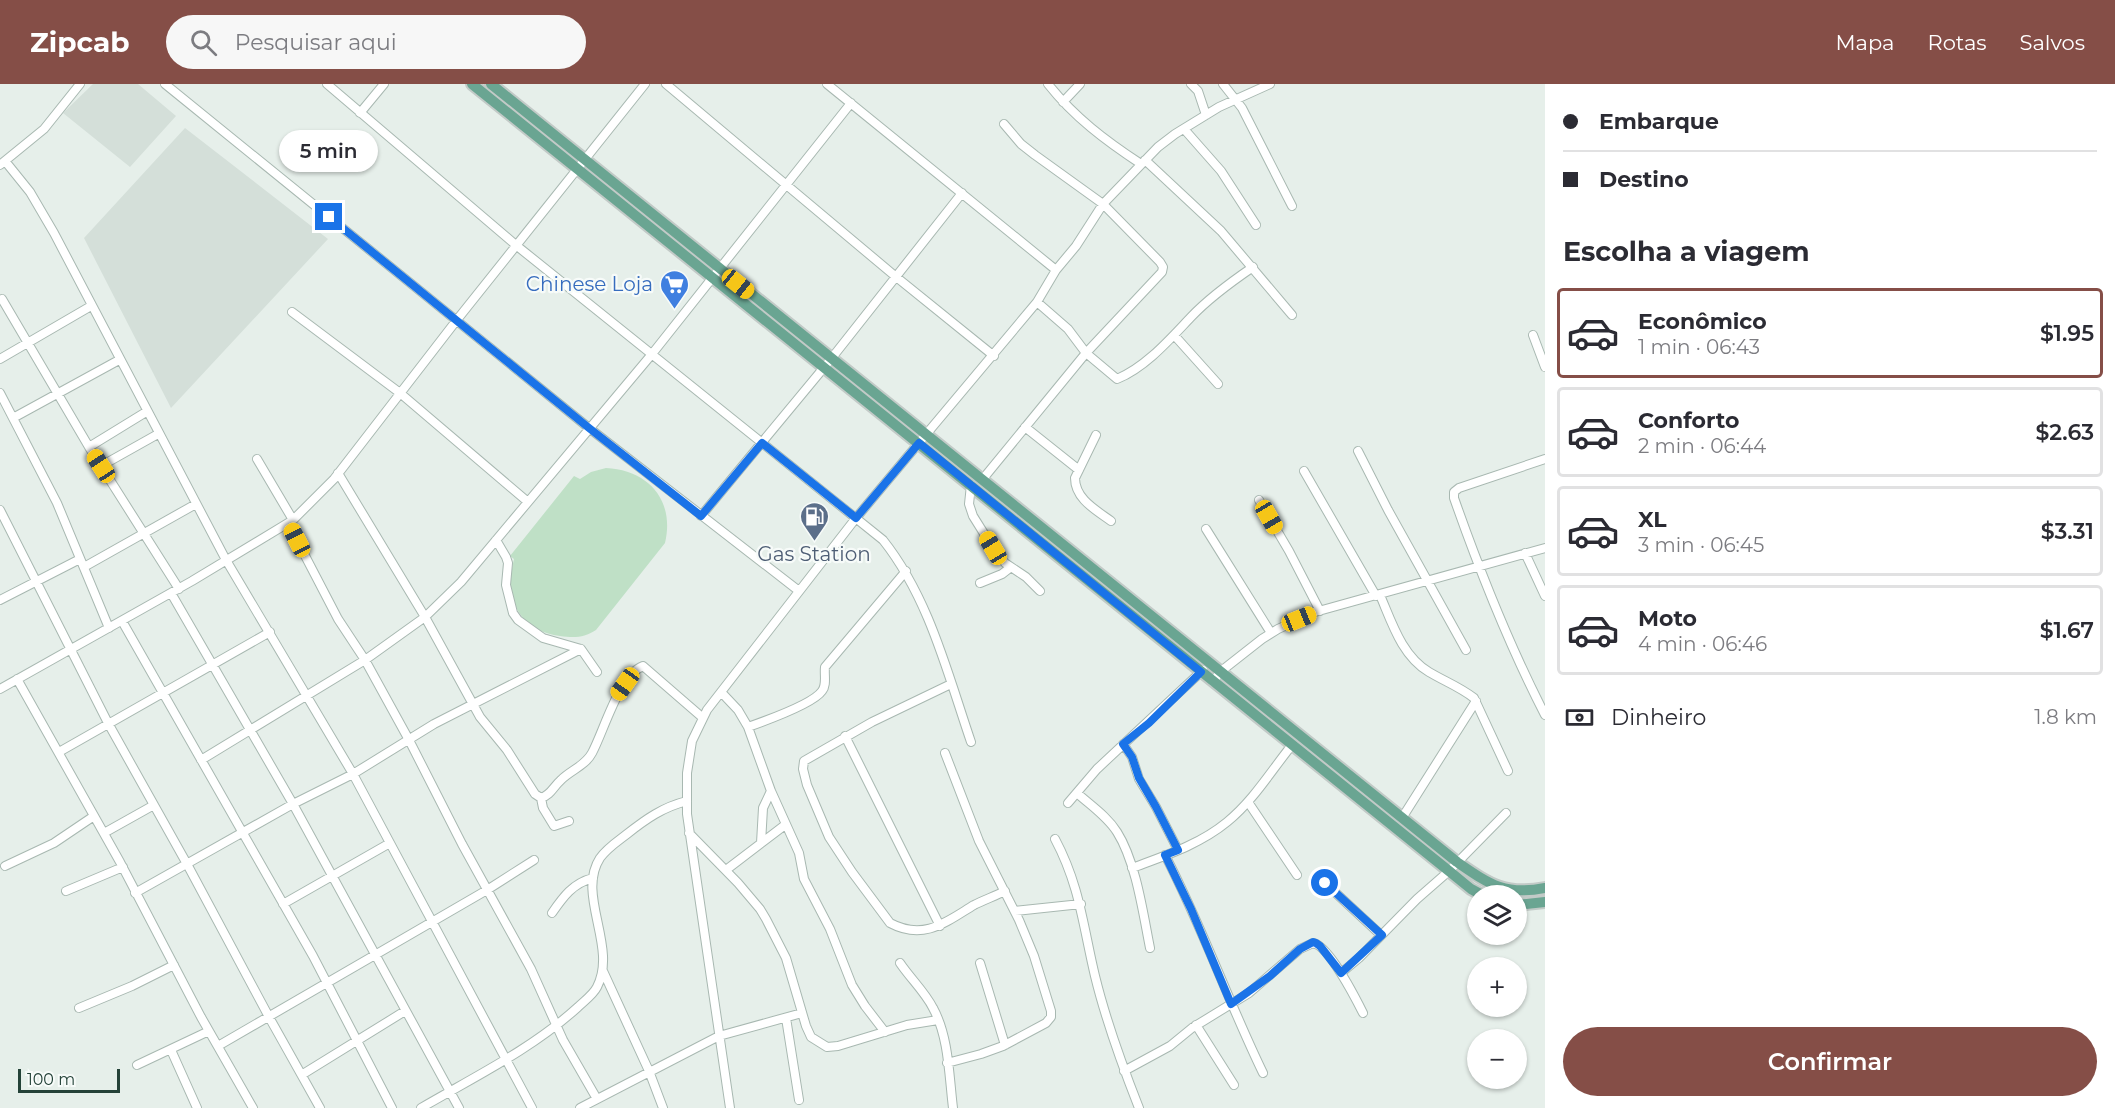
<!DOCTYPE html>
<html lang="pt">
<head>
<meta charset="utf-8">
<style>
  body { margin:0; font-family:Montserrat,sans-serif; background:#f7f7f7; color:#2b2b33; height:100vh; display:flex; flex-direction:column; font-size:22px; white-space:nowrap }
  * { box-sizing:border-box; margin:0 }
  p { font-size:20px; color:#7c7c81 }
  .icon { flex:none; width:33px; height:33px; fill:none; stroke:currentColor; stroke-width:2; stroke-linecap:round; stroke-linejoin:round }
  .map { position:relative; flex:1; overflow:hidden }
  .sheet { display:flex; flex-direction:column; background:#fff; width:570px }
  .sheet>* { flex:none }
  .hud { display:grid; align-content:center; height:132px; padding:0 18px; background:#fff }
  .controls { position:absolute; left:1467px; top:801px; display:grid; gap:12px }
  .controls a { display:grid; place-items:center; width:60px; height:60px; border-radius:50%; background:#fff; box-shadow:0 2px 4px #0004; font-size:30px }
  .scale { position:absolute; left:18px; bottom:15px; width:102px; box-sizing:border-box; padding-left:6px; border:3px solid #244238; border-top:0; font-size:16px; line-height:21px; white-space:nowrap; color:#244238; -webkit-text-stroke:4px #f7fbf9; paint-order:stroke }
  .end { position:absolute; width:27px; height:27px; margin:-14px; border:8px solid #1a73e8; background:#fff; box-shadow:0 0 0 3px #fff }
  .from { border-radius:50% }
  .bubble { position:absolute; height:42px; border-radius:21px; background:#fff; box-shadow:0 2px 4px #0004; font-size:20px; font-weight:600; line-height:42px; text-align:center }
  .car { position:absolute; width:18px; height:36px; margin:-18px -9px; border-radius:8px; box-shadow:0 0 4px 2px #0007; background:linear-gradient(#f5c518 24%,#345 0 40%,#f5c518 0 76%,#345 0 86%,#f5c518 0) }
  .hud b { display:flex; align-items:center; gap:21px; height:57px; font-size:22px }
  .hud b+b { border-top:2px solid #e1e1e2 }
  .hud i { width:15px; height:15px; background:#2b2b33 }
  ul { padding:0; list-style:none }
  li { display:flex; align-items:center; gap:18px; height:90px; margin:0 12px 9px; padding:0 6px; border:3px solid #e1e1e2; border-radius:6px }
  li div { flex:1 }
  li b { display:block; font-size:22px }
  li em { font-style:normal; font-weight:600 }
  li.current { border-color:#854e47 }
  li>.icon { width:54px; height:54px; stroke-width:1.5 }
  h2 { padding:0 18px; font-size:27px; line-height:72px }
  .pay { display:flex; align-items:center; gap:15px; height:66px; padding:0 18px; font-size:22px }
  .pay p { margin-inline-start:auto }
  .primary-button { display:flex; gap:12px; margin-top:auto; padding:12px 18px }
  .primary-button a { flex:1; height:69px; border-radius:36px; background:#854e47; color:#fff; font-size:24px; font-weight:600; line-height:69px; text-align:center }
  header { display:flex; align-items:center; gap:36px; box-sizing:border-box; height:84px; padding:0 30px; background:#854e47; color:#fff }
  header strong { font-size:28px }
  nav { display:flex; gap:33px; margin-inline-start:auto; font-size:21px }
  .search { width:420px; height:54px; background:#f7f7f7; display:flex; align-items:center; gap:15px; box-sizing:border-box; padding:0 21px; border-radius:33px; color:#7c7c81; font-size:22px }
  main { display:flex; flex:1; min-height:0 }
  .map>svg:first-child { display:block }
  .built { fill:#d4dfd9 }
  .green { fill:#bfe0c6 }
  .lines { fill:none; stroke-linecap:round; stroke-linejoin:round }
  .minor-casing { stroke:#a8b8b1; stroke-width:10 }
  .major-casing { stroke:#c2cac7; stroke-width:14 }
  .minor { stroke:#fff; stroke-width:8 }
  .major { stroke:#6aa592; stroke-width:10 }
  .route { stroke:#1a73e8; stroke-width:8 }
  .labels { text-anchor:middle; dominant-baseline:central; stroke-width:4.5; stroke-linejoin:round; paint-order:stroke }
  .shop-label { font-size:20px; fill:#366cbe; stroke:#f7fbf9; text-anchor:end }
  .service-label { font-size:20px; fill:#4e5e75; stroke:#f7fbf9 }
</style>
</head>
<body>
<header>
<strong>Zipcab</strong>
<div class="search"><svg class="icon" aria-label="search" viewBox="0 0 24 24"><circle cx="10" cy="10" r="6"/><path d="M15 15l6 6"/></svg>Pesquisar aqui</div>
<nav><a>Mapa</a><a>Rotas</a><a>Salvos</a></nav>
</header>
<main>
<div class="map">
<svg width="1545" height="1024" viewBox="0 0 1545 1024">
  <rect width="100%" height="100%" fill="#e6efea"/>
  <path class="built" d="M93,0H138L176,32L130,83L63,29Z
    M185,44L328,155L171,324L84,154Z"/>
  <path class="green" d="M606,384C649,386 675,417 665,459L596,546C584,554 574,554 560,552C518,546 504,514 514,475L510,472L574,392L580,395L591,388Z"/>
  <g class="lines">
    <defs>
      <path id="minor" d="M165,0L589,344L799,507
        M327,0L517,162L883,456C929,514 947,588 971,658
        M666,0L895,192L994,272
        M827,0L1056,186
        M1048,0C1074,33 1106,57 1141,80
        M1191,0L1198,7L1206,31
        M1223,0L1242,24L1292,122
        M1063,18L1080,0
        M360,29L384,0
        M1184,45L1221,87L1256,141
        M1145,76L1221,147L1292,231
        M5,77L30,108L54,149L226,476L353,690L532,1024
        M0,81L44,45L80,0
        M2,215L89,363L179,505
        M1037,218L1068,245L1086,269L1117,295C1146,283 1170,255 1191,233C1210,213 1231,198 1253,183
        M292,228L400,309L528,418
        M1174,251L1218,300
        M1533,251L1545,283
        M0,275L91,222
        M0,309L57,419L109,544
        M13,334L119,276
        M1025,343L1079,386
        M1096,351L1075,394C1075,415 1096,426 1111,437
        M89,363L146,328
        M1358,367L1388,426L1466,566
        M257,375L293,436
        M1545,375L1459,404L1454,408V414C1480,488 1509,561 1545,631
        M101,382L158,350
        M1304,387L1376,512
        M338,389L425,533L480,633L507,666L535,710L541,714L543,724L554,742L569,737
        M982,396L1086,269L1162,188L1163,183L1160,178L1103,120L1035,71L1021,60L1004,40
        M971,401L969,420L973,432L993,464L1005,479L1026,493L1040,507
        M1259,416L1289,467L1320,527
        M0,426L108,639L187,780L269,933L320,1024
        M701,432L831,275L962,109
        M288,439L338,535L365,576L409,656L462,760L531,885L563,956L597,1015
        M1206,445L1271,549
        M496,456L506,473L508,479L506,501L513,529L518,536L543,554L581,565L597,588
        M1525,469L1545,512
        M84,483L196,420
        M980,499L1002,490L1011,483
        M171,509L293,720L459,1024
        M1380,511C1392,539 1402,572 1429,588C1444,597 1460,603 1474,614L1508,687
        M0,516L80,475
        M122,537L313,872L392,1024
        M17,595L120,778L201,933L253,1024
        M1213,598L1220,588L1262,555L1278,545L1315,528L1545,464
        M951,600L872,638L804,677L803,685L807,701L829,753L852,788L890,839C924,857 946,838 974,821C984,816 995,812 1005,807
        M0,605L192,497L293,436L334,395L456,237L645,0
        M721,608L738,626L748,643L771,707L799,769L804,795L830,845L852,901L865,922L885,948
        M748,643C765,637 813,620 822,607C827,601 824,591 825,583L906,487
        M845,652L940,842
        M1123,660L1132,673L1139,695L1156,723L1178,766
        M59,668L270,548
        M945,669L979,757L1019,836L1034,872L1051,927V933L1046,939L1003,962L981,970L947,979
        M201,676L365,576L425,533L461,498L652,270L851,19
        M1077,709C1090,721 1107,732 1117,748C1136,778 1143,829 1150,864
        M541,714C551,711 553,703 561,696C571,686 585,682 592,669C604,647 619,591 643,582L703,634
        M1248,718L1297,791
        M1068,719L1097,685L1203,586
        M1402,734L1476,617
        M104,749L154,721
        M689,749L738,799L760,825L766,835L786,874L806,942L811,953L827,963L838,962L907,941L938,936
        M1055,755C1080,802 1083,842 1095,892C1106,937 1122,981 1139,1024
        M761,759L763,724L771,707
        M1165,771C1202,842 1228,917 1263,989
        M5,782L54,759L94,732
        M1132,784C1164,772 1199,761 1227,738C1253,717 1271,687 1292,661
        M726,786L785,741
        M1325,799L1381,851
        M66,807L123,783
        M135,809L293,720L353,690L434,640L581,565
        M283,820L390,759
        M1015,827L1081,820
        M552,829C563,813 573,799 593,794
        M900,879C910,894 925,908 933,924C949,953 949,992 953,1024
        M980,879L1005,961
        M603,887L649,987L663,1024
        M1341,889L1359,874L1417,815L1449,787L1506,729
        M79,924L132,902L174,881
        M786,934L799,1016
        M1196,941L1234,1001
        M218,962L487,806L534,776
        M171,966L197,1024
        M137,981L209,947
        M1124,987L1170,962L1192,944L1249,909L1300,865L1313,859C1328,861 1355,913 1363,929
        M303,990L405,927
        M421,1024C474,993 532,965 578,923C584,917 593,911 597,903C618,863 576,811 600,774C607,764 618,757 627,750C646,735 663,723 687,717
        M580,1024L719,952L802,929
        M730,1024L687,730V689L692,657L707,626L856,434L1037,218L1056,186L1076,162L1103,120L1158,63L1175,50L1219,23L1270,0"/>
      <path id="major" d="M472,0L1449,787L1471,805L1484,812
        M491,0L1457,778C1489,800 1505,812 1545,804
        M1516,821L1545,818"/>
    </defs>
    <use href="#minor" class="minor-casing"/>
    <use href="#major" class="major-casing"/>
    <use href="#minor" class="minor"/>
    <use href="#major" class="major"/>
  </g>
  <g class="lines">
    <path class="route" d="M329,133L589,344L701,432L762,359L856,434L919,359L1201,588L1149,639L1123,660L1132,673L1139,694L1156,723L1178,766L1165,771L1191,825L1231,920L1270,892L1300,865L1313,858L1316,859L1320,862L1341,889L1382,851L1325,799"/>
  </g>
  <defs>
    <symbol id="supermarket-pin" viewBox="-11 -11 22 30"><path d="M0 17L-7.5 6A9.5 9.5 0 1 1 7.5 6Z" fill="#3f7fe0" stroke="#f7fbf9"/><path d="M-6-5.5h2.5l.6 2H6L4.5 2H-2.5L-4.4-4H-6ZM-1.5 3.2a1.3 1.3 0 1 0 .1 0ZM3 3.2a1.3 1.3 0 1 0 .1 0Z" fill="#fff"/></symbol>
    <symbol id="fuel-pin" viewBox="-11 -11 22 30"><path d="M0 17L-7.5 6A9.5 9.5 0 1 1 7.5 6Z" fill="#5c6f8a" stroke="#f7fbf9"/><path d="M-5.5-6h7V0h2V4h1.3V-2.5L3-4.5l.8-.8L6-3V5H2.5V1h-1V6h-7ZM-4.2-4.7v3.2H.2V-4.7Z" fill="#fff"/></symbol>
  </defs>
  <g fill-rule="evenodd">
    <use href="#supermarket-pin" x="658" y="184" width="33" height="45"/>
    <use href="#fuel-pin" x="798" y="416" width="33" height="45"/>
  </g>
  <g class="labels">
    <g class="shop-label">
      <text x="653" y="200">Chinese Loja</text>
    </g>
    <g class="service-label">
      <text x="814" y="470">Gas Station</text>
    </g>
  </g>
</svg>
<div class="controls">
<a><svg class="icon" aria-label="layers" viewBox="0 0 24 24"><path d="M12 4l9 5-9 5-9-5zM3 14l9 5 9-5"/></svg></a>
<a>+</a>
<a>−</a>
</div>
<div class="scale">100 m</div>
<i class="end from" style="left:1325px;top:799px"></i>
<i class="end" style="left:329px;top:133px"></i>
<div class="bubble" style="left:279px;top:46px;width:99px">5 min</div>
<i class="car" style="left:738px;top:200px;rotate:129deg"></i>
<i class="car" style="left:101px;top:382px;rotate:327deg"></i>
<i class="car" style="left:1269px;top:433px;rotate:150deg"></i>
<i class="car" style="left:297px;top:456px;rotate:333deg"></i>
<i class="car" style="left:993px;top:464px;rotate:329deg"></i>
<i class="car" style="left:1299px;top:535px;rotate:68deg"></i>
<i class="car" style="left:625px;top:600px;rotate:215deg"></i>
</div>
<section class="sheet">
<div class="hud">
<b><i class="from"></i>Embarque</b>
<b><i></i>Destino</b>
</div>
<h2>Escolha a viagem</h2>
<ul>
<li class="current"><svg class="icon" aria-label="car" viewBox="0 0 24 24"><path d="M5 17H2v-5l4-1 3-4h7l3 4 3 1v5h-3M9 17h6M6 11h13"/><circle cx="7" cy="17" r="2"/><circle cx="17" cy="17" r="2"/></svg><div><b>Econômico</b><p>1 min · 06:43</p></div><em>$1.95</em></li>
<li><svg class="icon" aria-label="car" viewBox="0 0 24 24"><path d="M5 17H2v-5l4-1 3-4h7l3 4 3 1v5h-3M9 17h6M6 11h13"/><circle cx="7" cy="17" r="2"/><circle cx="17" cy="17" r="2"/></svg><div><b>Conforto</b><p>2 min · 06:44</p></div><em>$2.63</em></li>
<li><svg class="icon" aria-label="car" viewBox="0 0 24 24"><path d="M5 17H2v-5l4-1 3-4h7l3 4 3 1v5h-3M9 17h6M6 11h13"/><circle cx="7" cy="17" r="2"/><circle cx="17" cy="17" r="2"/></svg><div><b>XL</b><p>3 min · 06:45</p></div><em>$3.31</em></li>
<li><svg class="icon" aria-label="car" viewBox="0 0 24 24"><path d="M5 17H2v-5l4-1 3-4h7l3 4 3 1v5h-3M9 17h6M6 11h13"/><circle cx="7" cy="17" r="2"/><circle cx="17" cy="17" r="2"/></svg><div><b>Moto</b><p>4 min · 06:46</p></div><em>$1.67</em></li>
</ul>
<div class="pay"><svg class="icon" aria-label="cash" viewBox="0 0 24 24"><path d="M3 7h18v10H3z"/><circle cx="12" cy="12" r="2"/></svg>Dinheiro<p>1.8 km</p></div>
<div class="primary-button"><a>Confirmar</a></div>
</section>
</main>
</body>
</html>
